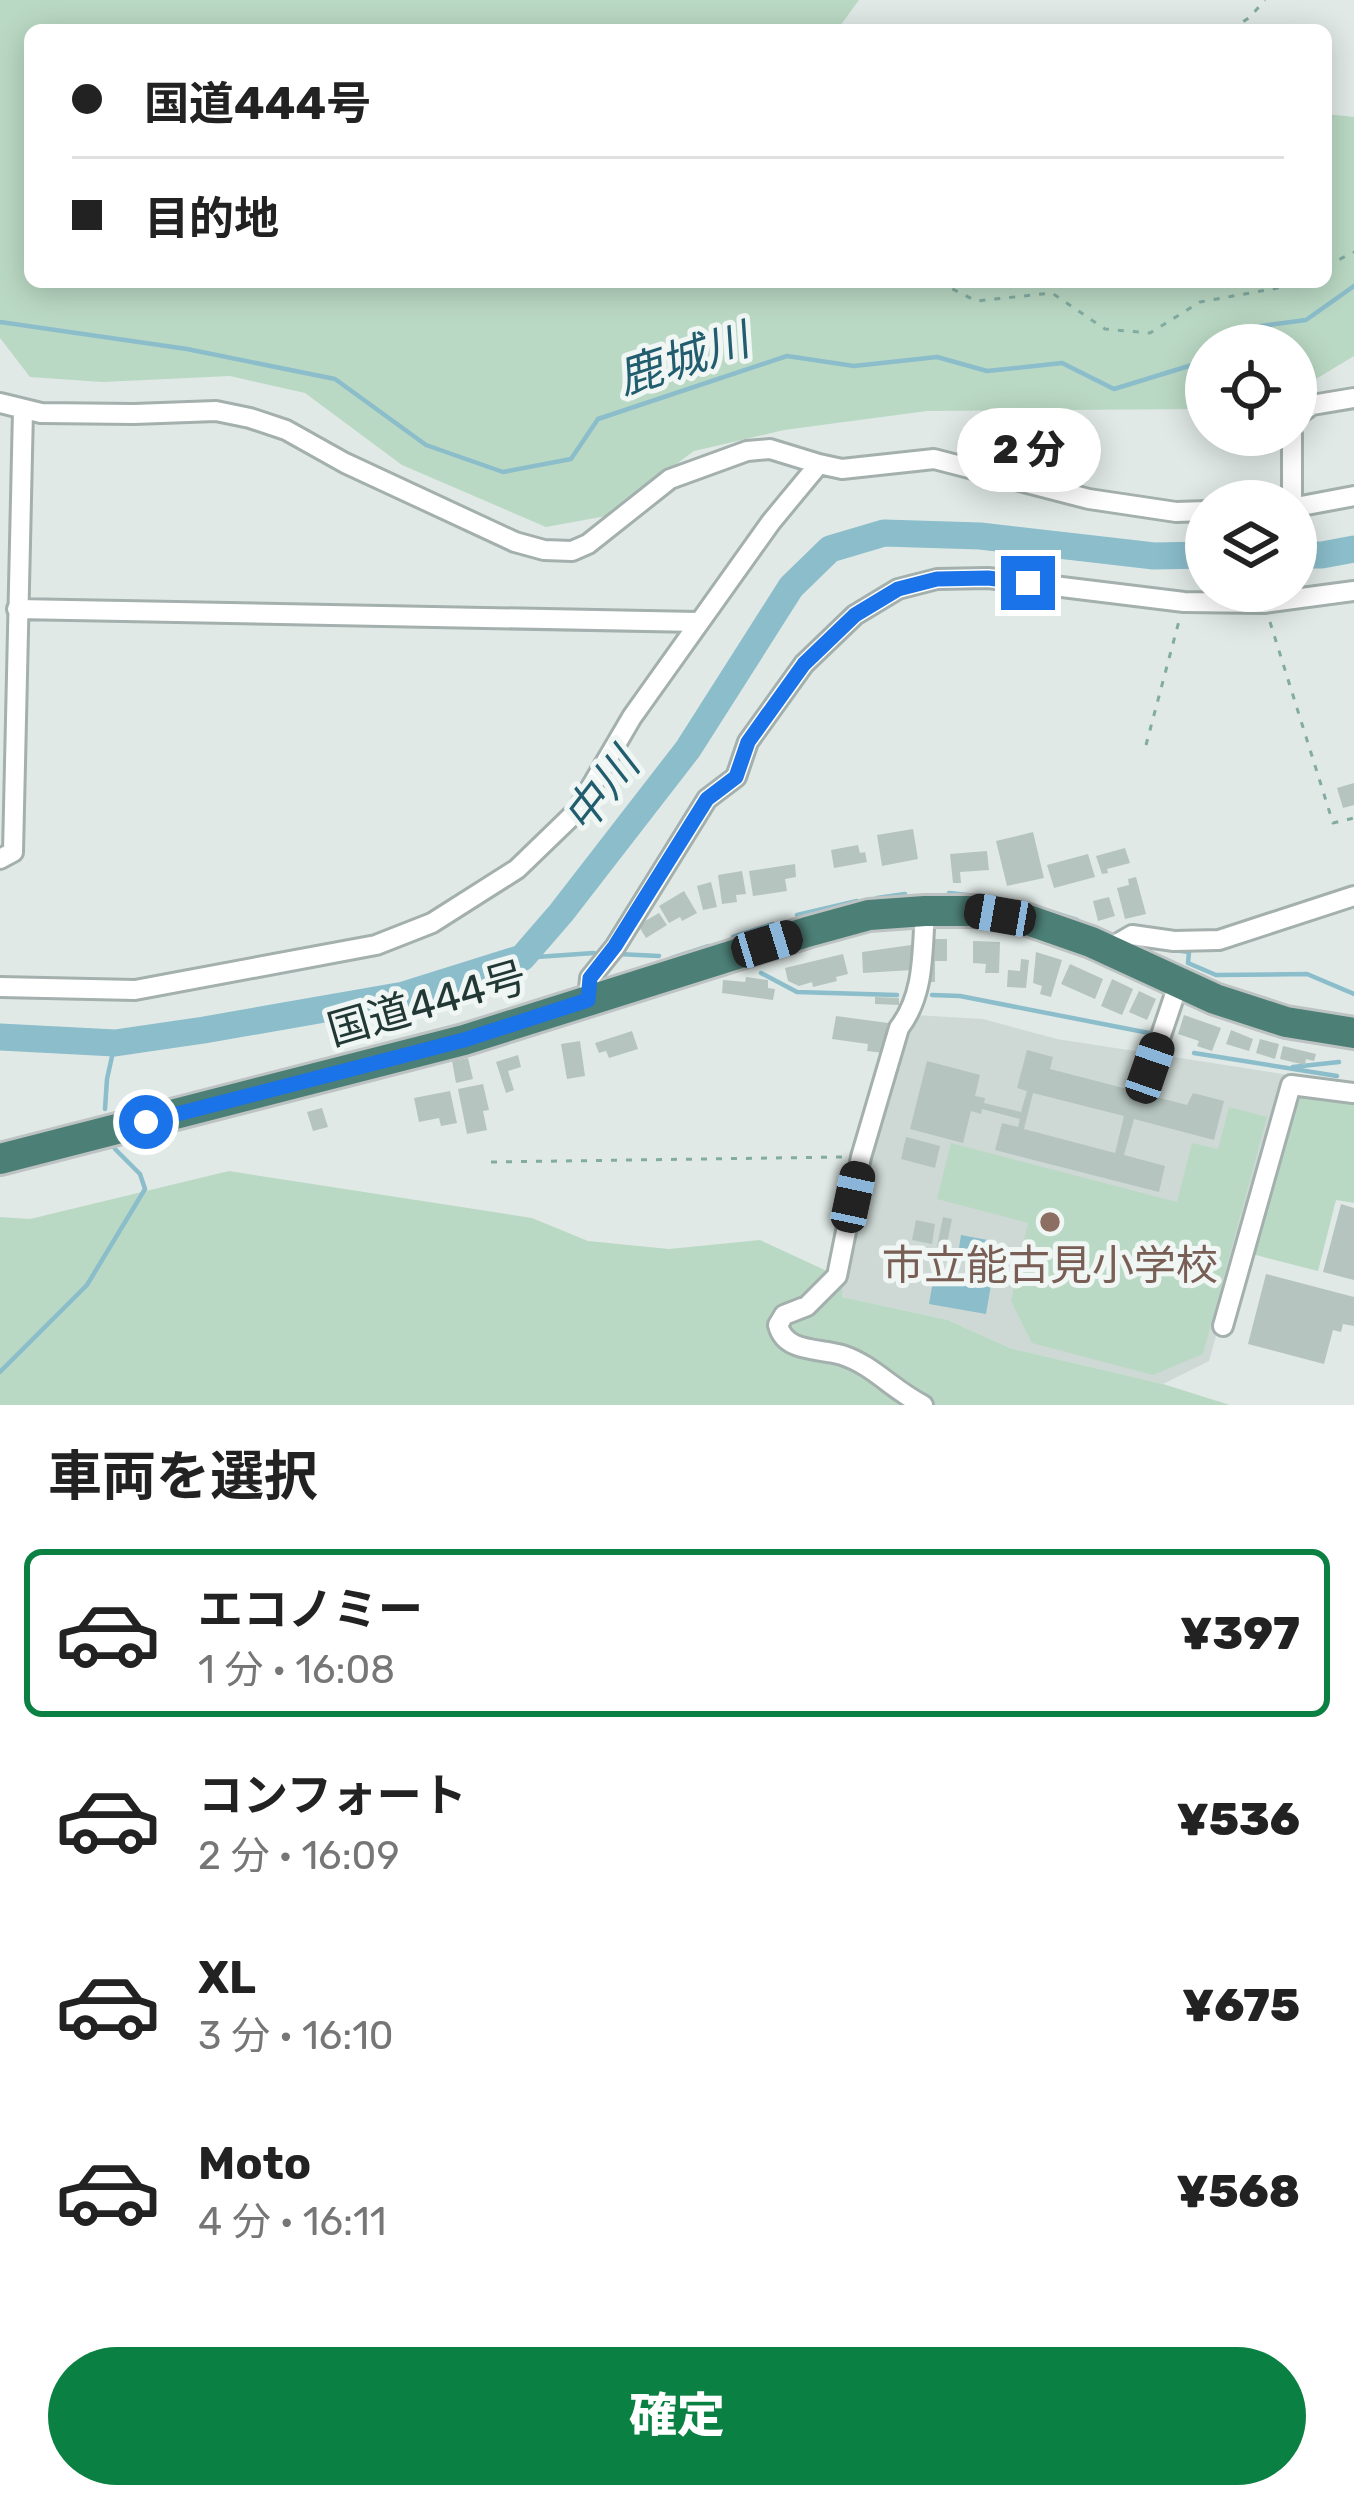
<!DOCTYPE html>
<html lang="ja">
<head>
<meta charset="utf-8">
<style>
  body { margin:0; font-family:Rubik,"Noto Sans JP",sans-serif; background:#f2f2f2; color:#222; height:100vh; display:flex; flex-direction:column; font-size:45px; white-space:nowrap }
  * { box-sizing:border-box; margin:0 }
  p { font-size:39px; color:#767676 }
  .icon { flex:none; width:66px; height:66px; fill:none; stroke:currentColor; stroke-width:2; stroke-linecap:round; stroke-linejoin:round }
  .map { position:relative; height:1405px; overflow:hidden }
  .sheet { display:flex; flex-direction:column; background:#fff; flex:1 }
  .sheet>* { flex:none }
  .top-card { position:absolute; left:24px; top:24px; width:1308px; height:264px; border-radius:18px; box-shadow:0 6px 30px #0003; display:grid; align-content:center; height:264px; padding:0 48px; background:#fff }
  .controls { position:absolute; left:1185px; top:324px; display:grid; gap:24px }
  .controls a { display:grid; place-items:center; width:132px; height:132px; border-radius:50%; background:#fff; box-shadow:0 6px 30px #0003; font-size:60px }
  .end { position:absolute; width:54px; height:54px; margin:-27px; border:15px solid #1a73e8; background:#fff; box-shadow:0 0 0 6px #fff }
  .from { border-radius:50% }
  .bubble { position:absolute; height:84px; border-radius:42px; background:#fff; box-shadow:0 6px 30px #0003; font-size:39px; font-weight:800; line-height:84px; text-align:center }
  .car { position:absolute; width:36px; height:72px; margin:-36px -18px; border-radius:15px; box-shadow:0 0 9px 3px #0007; background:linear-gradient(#222 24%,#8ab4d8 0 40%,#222 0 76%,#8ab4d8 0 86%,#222 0) }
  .top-card b { display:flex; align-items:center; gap:42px; height:114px; font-size:45px }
  .top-card b+b { border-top:3px solid #e0e0e0 }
  .top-card i { width:30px; height:30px; background:#222 }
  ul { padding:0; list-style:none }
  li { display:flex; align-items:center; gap:36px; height:168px; margin:0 24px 18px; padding:0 24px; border:6px solid transparent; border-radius:18px }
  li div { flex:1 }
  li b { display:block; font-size:45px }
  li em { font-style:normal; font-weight:800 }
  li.current { border-color:#0b8043 }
  li>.icon { width:108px; height:108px; stroke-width:1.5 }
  h2 { padding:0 48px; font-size:54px; line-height:144px }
  .action { display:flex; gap:24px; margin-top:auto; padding:24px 48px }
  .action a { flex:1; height:138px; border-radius:72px; background:#0b8043; color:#fff; font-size:48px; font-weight:800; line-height:138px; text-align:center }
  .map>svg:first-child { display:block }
  .built { fill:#ced9d5 }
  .green { fill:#bad9c4 }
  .water { fill:#8bbdcb }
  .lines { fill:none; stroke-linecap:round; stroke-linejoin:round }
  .stream { stroke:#8bbdcb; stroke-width:4.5 }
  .river { stroke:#8bbdcb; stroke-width:27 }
  .building { fill:#b5c4bf; fill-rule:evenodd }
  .minor-casing { stroke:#a3b0ad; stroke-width:24 }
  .trunk-casing { stroke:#bdc3c2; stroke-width:36 }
  .path { stroke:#82aba1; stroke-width:3; stroke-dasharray:6 9; stroke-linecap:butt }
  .minor { stroke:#fff; stroke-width:18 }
  .trunk { stroke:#4c7f76; stroke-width:30 }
  .route { stroke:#1a73e8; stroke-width:15 }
  .education-dot { fill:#8d6e63; stroke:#f0f6f3; stroke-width:4.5 }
  .labels { text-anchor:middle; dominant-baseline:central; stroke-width:10; stroke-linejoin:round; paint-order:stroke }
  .street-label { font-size:42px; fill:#223834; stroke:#f0f6f3 }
  .education-label { font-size:42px; fill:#785e54; stroke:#f0f6f3 }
  .water-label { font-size:45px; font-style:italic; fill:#215d6f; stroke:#f0f6f3 }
</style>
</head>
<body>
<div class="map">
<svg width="1354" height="1405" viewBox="0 0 1354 1405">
  <rect width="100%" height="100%" fill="#e0e9e6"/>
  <path class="built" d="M915,1015L983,1019L1057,1039L1289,1075L1209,1361L1163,1384L1010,1348L948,1320L842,1297V1278L862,1166L901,1032Z"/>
  <path class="green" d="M0,0H859L837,30H30V282H1326V114L1354,117V356L1296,391V345H1206V409L927,411L784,430L694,451L606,516L546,527L402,465L305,393L230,376L102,382L30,377L0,338Z
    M1295,1091L1354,1102V1203L1336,1200L1318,1271L1248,1253Z
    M1229,1107L1267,1117L1203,1354L1153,1375L1032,1343L1011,1301L1028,1223L937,1199L951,1143L1177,1202L1192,1143L1218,1149Z
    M229,1171L532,1218L588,1241L669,1249L760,1240L842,1278V1297L948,1320L1010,1348L1163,1384L1230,1405H0V1217L30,1219Z"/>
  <path class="water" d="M961,1235L993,1241L989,1260L958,1255Z
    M935,1269L992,1279L986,1314L929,1304Z"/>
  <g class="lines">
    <path class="stream" d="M0,322L187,349L335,379L426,445L503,472L571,459L598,419L787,356L854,366L937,357L987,371L1062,363L1114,389L1192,365L1206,354
      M1217,345L1238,329L1306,320L1354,286
      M1322,555L1354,556
      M949,893L996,898
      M877,898L905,894
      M1045,910L1077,920
      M797,915L857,901
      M733,937L773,924
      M1136,945L1189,952L1188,963L1216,975L1307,974L1354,994
      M618,954L659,956
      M522,958L594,953
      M672,958L709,946
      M761,973L797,992L897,995
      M932,995L960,996L1149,1033
      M1194,1053L1337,1076
      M1293,1067L1339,1062
      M105,1109L107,1079L115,1043
      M0,1372L87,1285L145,1189L140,1174L115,1149"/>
    <path class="river" d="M1296,555H1322L1354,549
      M0,1037L115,1043L204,1030L404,995L522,958L561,913L688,749L791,587L830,549L884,533L980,536L1154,556L1206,555"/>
  </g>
  <path class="building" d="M1354,783V805L1343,808L1337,788Z
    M913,829L918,859L882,866L877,835Z
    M1033,832L1044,878L1007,886L996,841Z
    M858,845L860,853L865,852L867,862L834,868L831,850Z
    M1125,848L1130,863L1107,869L1108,873L1102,874L1096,856Z
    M987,851L989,870L960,872L961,883H953L950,854Z
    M1088,854L1095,877L1054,888L1047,865Z
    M795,864L796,877L785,879L787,891L753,896L749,871Z
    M742,871L746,894L736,895L737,902L722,904L718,875Z
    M1136,877L1146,914L1125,919L1117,888L1129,885L1128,879Z
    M711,882L717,907L703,910L697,886Z
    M684,891L697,913L682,921L680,917L669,923L659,906Z
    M1109,897L1115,916L1098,921L1093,901Z
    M659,913L667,925L646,938L638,925Z
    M928,939H947V961H935V982H927Z
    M973,941L1000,942L999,973H985L986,964L973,963Z
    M911,945L912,970L863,973L862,952Z
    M1036,952L1062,960L1051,997L1040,994L1042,986L1033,983Z
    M843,954L848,974L836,977L837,981L813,987L812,982L799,986L788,981L785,968Z
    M1021,959L1029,960L1026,988L1007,987L1008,970L1020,971Z
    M1070,964L1103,979L1095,999L1061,984Z
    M746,977L768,980V988L775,989L773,1000L722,993L723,980L745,982Z
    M1112,979L1133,989L1122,1015L1101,1006Z
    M1139,991L1156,999L1147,1020L1129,1012Z
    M875,997L899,998V1005L875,1004Z
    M1184,1015L1221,1028L1212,1051L1197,1046L1199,1041L1178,1034Z
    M836,1016L888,1023L884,1053L867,1051L868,1044L832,1039Z
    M1231,1030L1253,1039L1249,1051L1226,1044Z
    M632,1031L638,1049L609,1058L606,1051L599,1053L595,1043Z
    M1260,1039L1279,1044L1275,1059L1256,1053Z
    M580,1041L585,1076L567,1079L561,1044Z
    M1283,1046L1316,1054L1314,1061L1306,1059L1305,1065L1280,1059Z
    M1027,1050L1053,1057L1050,1069L1131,1090L1134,1078L1144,1080L1141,1093L1187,1105L1193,1093L1224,1101L1214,1140L1134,1119L1124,1155L1165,1166L1159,1192L995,1150L1002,1123L1018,1127L1020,1119L982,1109L981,1114L971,1111L963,1143L910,1129L927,1061L980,1075L975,1096L985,1098L984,1103L1021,1112L1027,1091L1017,1088ZM1033,1093L1124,1116L1115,1153L1024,1129Z
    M518,1055L521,1067L508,1071L514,1090L506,1093L496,1062Z
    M468,1058L473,1079L456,1083L452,1061Z
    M483,1084L489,1110L483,1111L487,1130L467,1134L458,1089Z
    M450,1091L457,1123L441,1126L439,1118L419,1122L414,1098Z
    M322,1108L328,1127L313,1131L307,1112Z
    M906,1137L940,1146L935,1168L901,1159Z
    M1341,1204L1354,1208V1280L1323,1272Z
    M943,1217L952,1219L946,1248L937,1246Z
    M916,1220L935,1224L932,1244L912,1240Z
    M1266,1274L1354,1297V1326L1343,1324L1341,1332L1333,1330L1324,1364L1248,1344Z"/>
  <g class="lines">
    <defs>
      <path id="minor" d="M0,403L41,413L134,414L216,411L250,418L286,430L345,463L515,542L544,550L572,551L588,544L670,479L747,451L770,449L819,464
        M1296,416L1312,405L1354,398
        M1292,501V435
        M1296,507L1354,496
        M17,609L698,622
        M0,859L13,852L23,410
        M1108,949L1132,935L1174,941L1219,940L1354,896
        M0,987L135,990L376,945L432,923L517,869L577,811L632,717L771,522L819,464L842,469L934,459L1089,499L1176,512L1206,511
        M588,1000L590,978L615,947L707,799L736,777L748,742L804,664L855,615L898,589L937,579L988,578L1184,602L1264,603L1354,591
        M1150,1068L1179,982
        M1223,1326L1291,1085L1353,1093
        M923,1405C894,1391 873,1365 842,1355C819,1348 785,1353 778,1325L784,1315L807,1306L837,1276L861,1157L899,1028C925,994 922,952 925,911"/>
      <path id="trunk" d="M0,1159L464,1040L807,932L869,915L925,911H976L1025,919L1091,942L1215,999L1286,1022L1354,1033"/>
    </defs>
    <use href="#minor" class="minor-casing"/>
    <use href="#trunk" class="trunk-casing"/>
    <path class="path" d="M1231,30L1250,17L1265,0
      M1326,266L1354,252
      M939,282L976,301L1052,293L1105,329L1150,333L1200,302L1289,286L1296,282
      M1270,622L1333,823L1354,818
      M1146,745L1179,621
      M491,1162L843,1157"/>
    <use href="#minor" class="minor"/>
    <use href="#trunk" class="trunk"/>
  </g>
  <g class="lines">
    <path class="route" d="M146,1122L464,1040L588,1000L590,978L615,946L707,799L736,777L748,742L804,664L855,615L898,589L937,579L988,578L1028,583"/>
  </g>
  <circle class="education-dot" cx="1050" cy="1222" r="12"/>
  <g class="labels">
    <g class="street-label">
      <text transform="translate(427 1004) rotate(-16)">国道444号</text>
    </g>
    <g class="education-label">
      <text x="1050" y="1266">市立能古見小学校</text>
    </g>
    <g class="water-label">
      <text transform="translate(683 359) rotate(-18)">鹿城川</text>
      <text transform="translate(601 791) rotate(-52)">中川</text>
    </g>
  </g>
</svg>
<div class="controls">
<a><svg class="icon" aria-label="locate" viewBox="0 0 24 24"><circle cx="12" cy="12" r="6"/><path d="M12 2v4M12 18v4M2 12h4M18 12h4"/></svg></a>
<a><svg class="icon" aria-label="layers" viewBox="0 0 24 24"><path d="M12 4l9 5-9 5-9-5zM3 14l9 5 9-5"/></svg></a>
</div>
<i class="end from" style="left:146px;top:1122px"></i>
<i class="end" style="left:1028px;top:583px"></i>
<div class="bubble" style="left:957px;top:408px;width:144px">2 分</div>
<i class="car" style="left:1000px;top:915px;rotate:280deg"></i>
<i class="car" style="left:767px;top:944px;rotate:73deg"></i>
<i class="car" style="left:1150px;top:1068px;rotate:19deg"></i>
<i class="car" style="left:853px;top:1197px;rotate:12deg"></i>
<div class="top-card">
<b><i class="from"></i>国道444号</b>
<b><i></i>目的地</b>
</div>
</div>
<section class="sheet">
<h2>車両を選択</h2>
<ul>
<li class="current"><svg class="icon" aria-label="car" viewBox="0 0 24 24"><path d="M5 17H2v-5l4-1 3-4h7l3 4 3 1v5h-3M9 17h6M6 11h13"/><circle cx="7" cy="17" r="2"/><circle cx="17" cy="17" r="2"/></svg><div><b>エコノミー</b><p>1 分 · 16:08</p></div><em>¥397</em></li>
<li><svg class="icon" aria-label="car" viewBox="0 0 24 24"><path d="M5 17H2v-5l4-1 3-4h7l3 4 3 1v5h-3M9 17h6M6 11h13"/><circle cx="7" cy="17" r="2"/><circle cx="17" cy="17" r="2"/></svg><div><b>コンフォート</b><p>2 分 · 16:09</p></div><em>¥536</em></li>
<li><svg class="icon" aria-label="car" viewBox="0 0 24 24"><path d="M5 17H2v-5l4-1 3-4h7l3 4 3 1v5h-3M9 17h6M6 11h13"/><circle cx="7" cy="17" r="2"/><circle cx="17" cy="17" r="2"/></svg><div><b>XL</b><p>3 分 · 16:10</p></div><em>¥675</em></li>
<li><svg class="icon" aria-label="car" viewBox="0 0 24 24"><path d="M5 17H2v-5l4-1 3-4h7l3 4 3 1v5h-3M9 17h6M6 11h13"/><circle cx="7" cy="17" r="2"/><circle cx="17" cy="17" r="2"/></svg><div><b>Moto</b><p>4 分 · 16:11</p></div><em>¥568</em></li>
</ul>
<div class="action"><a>確定</a></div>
</section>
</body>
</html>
